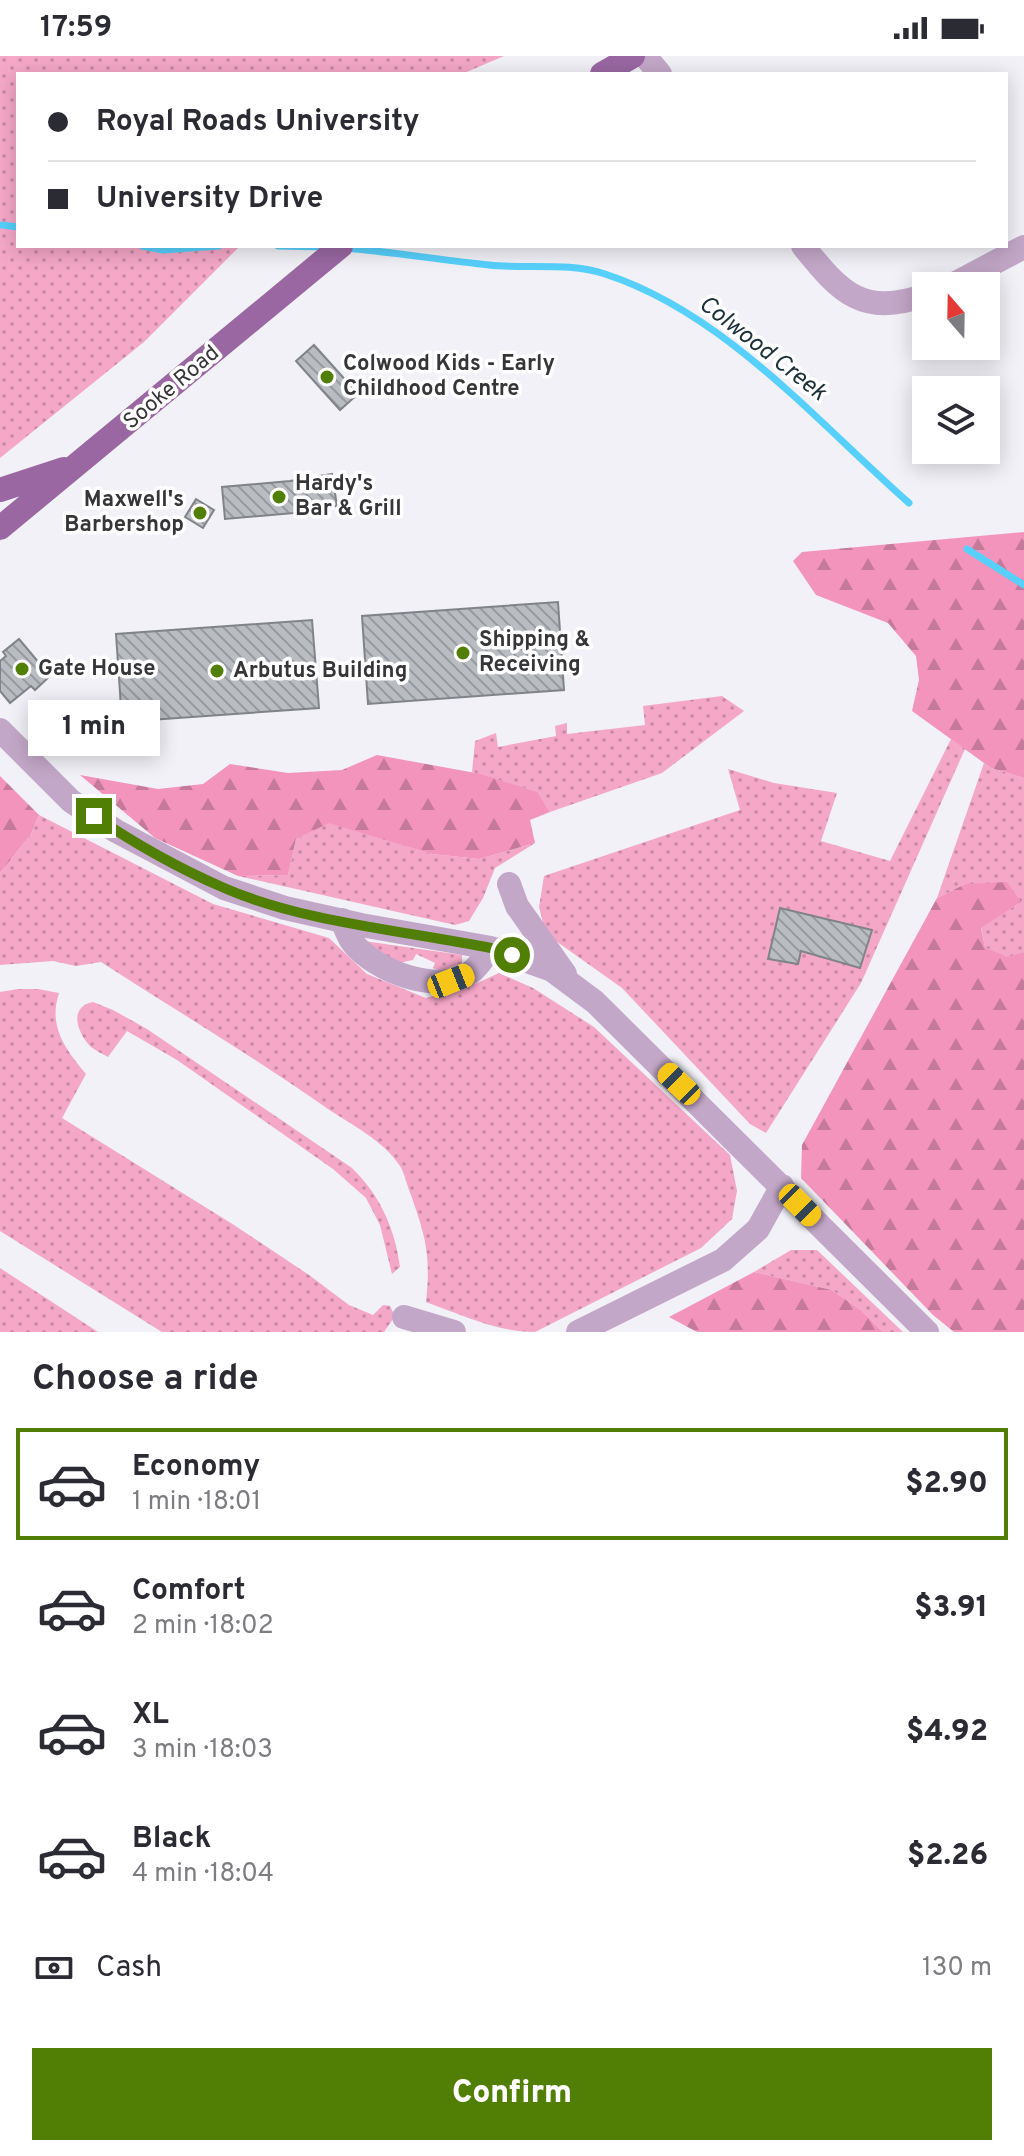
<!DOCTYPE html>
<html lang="en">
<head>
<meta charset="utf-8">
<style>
  body { margin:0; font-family:Overpass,sans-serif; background:#f2f2f3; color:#2b2b33; height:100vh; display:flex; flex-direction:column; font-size:30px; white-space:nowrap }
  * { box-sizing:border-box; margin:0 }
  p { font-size:26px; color:#7c7c81 }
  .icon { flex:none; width:44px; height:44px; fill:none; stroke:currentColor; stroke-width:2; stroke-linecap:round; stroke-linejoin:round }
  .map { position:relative; height:1276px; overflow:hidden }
  .drawer { display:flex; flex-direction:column; background:#fff; flex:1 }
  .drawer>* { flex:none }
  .top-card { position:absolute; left:16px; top:16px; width:992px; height:176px; border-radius:0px; box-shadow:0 4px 20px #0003; display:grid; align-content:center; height:176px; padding:0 32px; background:#fff }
  .needle { width:52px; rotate:340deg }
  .tools { position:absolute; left:912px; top:216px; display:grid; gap:16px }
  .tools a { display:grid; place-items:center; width:88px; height:88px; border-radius:0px; background:#fff; box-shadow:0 4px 20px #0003; font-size:40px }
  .end { position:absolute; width:36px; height:36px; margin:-18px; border:10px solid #517e04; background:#fff; box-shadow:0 0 0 4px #fff }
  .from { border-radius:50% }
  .bubble { position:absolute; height:56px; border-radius:0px; background:#fff; box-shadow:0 4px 20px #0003; font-size:26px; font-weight:800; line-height:56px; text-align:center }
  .car { position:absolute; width:24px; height:48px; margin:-24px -12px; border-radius:10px; box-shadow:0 0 6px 2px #0007; background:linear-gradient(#f5c518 24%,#345 0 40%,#f5c518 0 76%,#345 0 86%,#f5c518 0) }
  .top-card b { display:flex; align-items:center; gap:28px; height:76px; font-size:30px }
  .top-card b+b { border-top:2px solid #e1e1e2 }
  .top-card i { width:20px; height:20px; background:#2b2b33 }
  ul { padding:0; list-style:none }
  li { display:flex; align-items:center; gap:24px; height:112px; margin:0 16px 12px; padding:0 16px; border:4px solid transparent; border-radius:0px }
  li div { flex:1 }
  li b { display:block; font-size:30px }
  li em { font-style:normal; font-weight:800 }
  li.current { border-color:#517e04 }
  li>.icon { width:72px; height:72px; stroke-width:1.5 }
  h2 { padding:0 32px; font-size:36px; line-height:96px }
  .pay { display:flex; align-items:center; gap:20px; height:88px; padding:0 32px; font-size:30px }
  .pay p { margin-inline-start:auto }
  .cta { display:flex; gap:16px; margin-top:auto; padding:16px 32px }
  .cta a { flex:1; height:92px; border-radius:0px; background:#517e04; color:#fff; font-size:32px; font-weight:800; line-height:92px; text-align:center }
  .status { display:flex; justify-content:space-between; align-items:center; height:56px; padding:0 40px; background:#fff; direction:ltr }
  .status svg { height:22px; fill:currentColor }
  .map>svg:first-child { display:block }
  .grass { fill:url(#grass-dots) }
  .forest { fill:url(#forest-firs) }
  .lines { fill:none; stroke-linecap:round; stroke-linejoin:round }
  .stream { stroke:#57d0fc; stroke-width:7 }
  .building { fill:url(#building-back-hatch); stroke:#808489; stroke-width:2 }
  .minor { stroke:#c3a7c8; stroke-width:24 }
  .major { stroke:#9a67a3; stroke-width:24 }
  .route { stroke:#517e04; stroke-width:10 }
  .poi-dot { fill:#517e04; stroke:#fff; stroke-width:3 }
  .labels { text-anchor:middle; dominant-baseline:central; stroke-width:7; stroke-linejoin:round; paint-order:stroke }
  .poi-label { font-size:22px; font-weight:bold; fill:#363639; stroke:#fff; text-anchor:start }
  .street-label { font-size:22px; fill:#363639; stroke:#fff }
  .water-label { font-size:24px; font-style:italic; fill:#1a2f37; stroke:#fff }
</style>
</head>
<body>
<div class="status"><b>17:59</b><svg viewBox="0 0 49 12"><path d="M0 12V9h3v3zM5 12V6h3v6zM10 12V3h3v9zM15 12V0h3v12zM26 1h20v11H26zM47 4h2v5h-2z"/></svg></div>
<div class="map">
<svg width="1024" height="1276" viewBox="0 0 1024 1276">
  <defs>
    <pattern id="grass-dots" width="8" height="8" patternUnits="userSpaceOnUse" patternTransform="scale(2)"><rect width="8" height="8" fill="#f5a7c7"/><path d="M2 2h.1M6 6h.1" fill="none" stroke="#c789a3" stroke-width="1.8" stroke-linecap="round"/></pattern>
    <pattern id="forest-firs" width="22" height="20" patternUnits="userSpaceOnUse" patternTransform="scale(2)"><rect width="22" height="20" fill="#f394bc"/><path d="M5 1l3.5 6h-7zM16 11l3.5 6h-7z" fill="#c67a9a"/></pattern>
    <pattern id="building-back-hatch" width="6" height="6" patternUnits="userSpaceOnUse" patternTransform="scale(2)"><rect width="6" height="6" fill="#b9bdc2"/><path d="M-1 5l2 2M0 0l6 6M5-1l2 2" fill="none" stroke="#979a9f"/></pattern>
  </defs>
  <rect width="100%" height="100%" fill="#f1f1f7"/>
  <path class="grass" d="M0,0H504L462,18H18V190H240L144,286L0,402Z
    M722,640L744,655L662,717L550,756L538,736L472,716L475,685L496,677L498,691L556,680L555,670L567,667V678L645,669L643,650Z
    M951,683L965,693L861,927L766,1077L750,1068L622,932L546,878L539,851L544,820L740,754L728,713L774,727L837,737L821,785L890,805Z
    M984,707L991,712L1024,722V896L1007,902L985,891L981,871L1021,846L965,828L937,842Z
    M39,759L213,848L329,882L367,918L426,942L475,928L499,917L533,932L594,971L730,1099L737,1135L732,1163L701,1192L535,1276C497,1276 462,1259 426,1246C431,1200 426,1182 411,1139C407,1130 405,1118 400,1110C384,1085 352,1069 328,1053C254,1001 177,955 101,906L76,910L53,905L0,909V817L31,778Z
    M329,766L432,798L479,803L535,787L495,812L483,842L469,865L455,869L238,820L288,819L296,783Z
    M357,884L462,899V907L442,915L433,912L435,907L416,898L413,904L398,907Z
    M18,933H38L59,937C48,970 65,993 86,1018L62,1062L234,1169L309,1219L349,1249L373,1259L383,1249L390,1250L395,1260L384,1276H162L0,1175V936Z
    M93,946L113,954L147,973L352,1112C380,1139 395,1173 400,1211L392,1218L380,1169L366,1142L333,1113L177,1004L127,975L108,1001C103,998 96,995 91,991C77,977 68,951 93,946Z
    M791,1194H817L903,1276H883L862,1255L832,1234L754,1216Z
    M0,1212L98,1276H0Z"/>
  <path class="forest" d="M1024,476V722L991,712L912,655L919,624L916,600L888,567L816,539L793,505L802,496Z
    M377,699L481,718L538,736L550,756L530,764L535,787L479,803L432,798L329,767L296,783L288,819L238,820L155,782L80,719L158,733L203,728L230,708L288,717L342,714Z
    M0,720L39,759L31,778L0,817Z
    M1007,826L1021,846L981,872L985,891L1007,901L1024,896V1276H954L933,1259L801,1122L802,1089L937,842L965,828Z
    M754,1216L832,1234L862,1255L883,1276H697L669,1261Z"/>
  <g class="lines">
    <path class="stream" d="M2,169L18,171
      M142,190L163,194L219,190
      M278,190L328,191
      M344,192C393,196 441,204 489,209C527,213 569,206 605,218C725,257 817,366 909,447
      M967,493L1024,529"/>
  </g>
  <path class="building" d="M314,289L358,338L340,354L296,305Z
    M332,418L337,450L294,457L225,463L222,431L290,425Z
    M196,443L214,454L203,472L185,461Z
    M558,546L564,634L368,648L362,560Z
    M312,564L319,652L122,666L116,578Z
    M19,583L50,620L35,634L31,630L10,647L0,635V605L6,600L3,596Z
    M780,852L872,874L860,912L801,895L798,908L768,903Z"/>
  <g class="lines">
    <path class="minor" d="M645,0L660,18
      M803,190C841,237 862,261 926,239
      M950,230L1024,191
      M0,674L71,745L116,775L224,832L285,852L361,869L491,892L552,914L595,946L927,1276
      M509,828L517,850L565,918
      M342,864C345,871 348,881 353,887C375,915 440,940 471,916C479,910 485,899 491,892
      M404,1261L454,1276
      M578,1276L723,1204L758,1173L782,1130"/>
    <path class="major" d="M602,18L633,0
      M0,434L64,413
      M0,472L341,190"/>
  </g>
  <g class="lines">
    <path class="route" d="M94,760C134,787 178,812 222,831C300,866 407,875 491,892L512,899"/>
  </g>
  <g class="poi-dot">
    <circle cx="327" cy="321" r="8"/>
    <circle cx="279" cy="441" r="8"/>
    <circle cx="200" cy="457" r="8"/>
    <circle cx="463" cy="597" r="8"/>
    <circle cx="22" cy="613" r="8"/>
    <circle cx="217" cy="615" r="8"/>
  </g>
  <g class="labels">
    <g class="poi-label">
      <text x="343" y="308">Colwood Kids - Early<tspan x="343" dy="25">Childhood Centre</tspan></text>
      <text x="295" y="428">Hardy's<tspan x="295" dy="25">Bar &amp; Grill</tspan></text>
      <text x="184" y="444" text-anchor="end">Maxwell's<tspan x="184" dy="25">Barbershop</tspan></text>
      <text x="479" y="584">Shipping &amp;<tspan x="479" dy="25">Receiving</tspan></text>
      <text x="38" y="613">Gate House</text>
      <text x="233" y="615">Arbutus Building</text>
    </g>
    <g class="street-label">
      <text transform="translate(172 332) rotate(-40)">Sooke Road</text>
    </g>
    <g class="water-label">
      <text transform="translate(762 293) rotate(38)">Colwood Creek</text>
    </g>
  </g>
</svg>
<div class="tools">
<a><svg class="needle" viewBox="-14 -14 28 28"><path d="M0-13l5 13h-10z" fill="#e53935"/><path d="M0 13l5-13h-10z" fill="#7c7c81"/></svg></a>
<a><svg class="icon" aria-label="layers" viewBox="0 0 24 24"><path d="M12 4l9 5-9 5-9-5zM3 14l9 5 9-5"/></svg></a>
</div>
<i class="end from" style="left:512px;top:899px"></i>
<i class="end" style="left:94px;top:760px"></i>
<div class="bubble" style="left:28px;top:644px;width:132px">1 min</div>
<i class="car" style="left:451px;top:925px;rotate:68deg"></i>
<i class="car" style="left:679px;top:1028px;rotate:314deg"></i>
<i class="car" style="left:800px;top:1149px;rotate:135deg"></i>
<div class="top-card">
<b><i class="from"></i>Royal Roads University</b>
<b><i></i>University Drive</b>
</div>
</div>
<section class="drawer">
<h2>Choose a ride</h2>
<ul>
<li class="current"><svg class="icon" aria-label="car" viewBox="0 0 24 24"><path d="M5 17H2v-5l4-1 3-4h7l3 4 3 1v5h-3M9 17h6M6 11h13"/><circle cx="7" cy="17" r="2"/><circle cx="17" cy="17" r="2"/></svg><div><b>Economy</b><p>1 min · 18:01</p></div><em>$2.90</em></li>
<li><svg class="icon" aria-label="car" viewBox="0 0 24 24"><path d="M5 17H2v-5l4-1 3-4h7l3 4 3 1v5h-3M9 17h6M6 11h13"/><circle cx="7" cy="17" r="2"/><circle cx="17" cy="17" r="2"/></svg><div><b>Comfort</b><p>2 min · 18:02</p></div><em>$3.91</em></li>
<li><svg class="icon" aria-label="car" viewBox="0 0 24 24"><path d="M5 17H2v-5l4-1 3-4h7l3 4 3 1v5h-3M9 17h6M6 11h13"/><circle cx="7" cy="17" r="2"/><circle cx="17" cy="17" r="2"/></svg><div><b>XL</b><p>3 min · 18:03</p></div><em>$4.92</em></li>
<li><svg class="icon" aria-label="car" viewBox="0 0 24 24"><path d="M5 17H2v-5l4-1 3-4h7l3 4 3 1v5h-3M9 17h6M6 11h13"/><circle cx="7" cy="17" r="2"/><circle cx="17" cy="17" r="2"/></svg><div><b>Black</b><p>4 min · 18:04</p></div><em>$2.26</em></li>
</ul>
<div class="pay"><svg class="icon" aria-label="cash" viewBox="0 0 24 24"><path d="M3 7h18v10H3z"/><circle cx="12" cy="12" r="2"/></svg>Cash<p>130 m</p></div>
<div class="cta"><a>Confirm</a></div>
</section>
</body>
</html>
